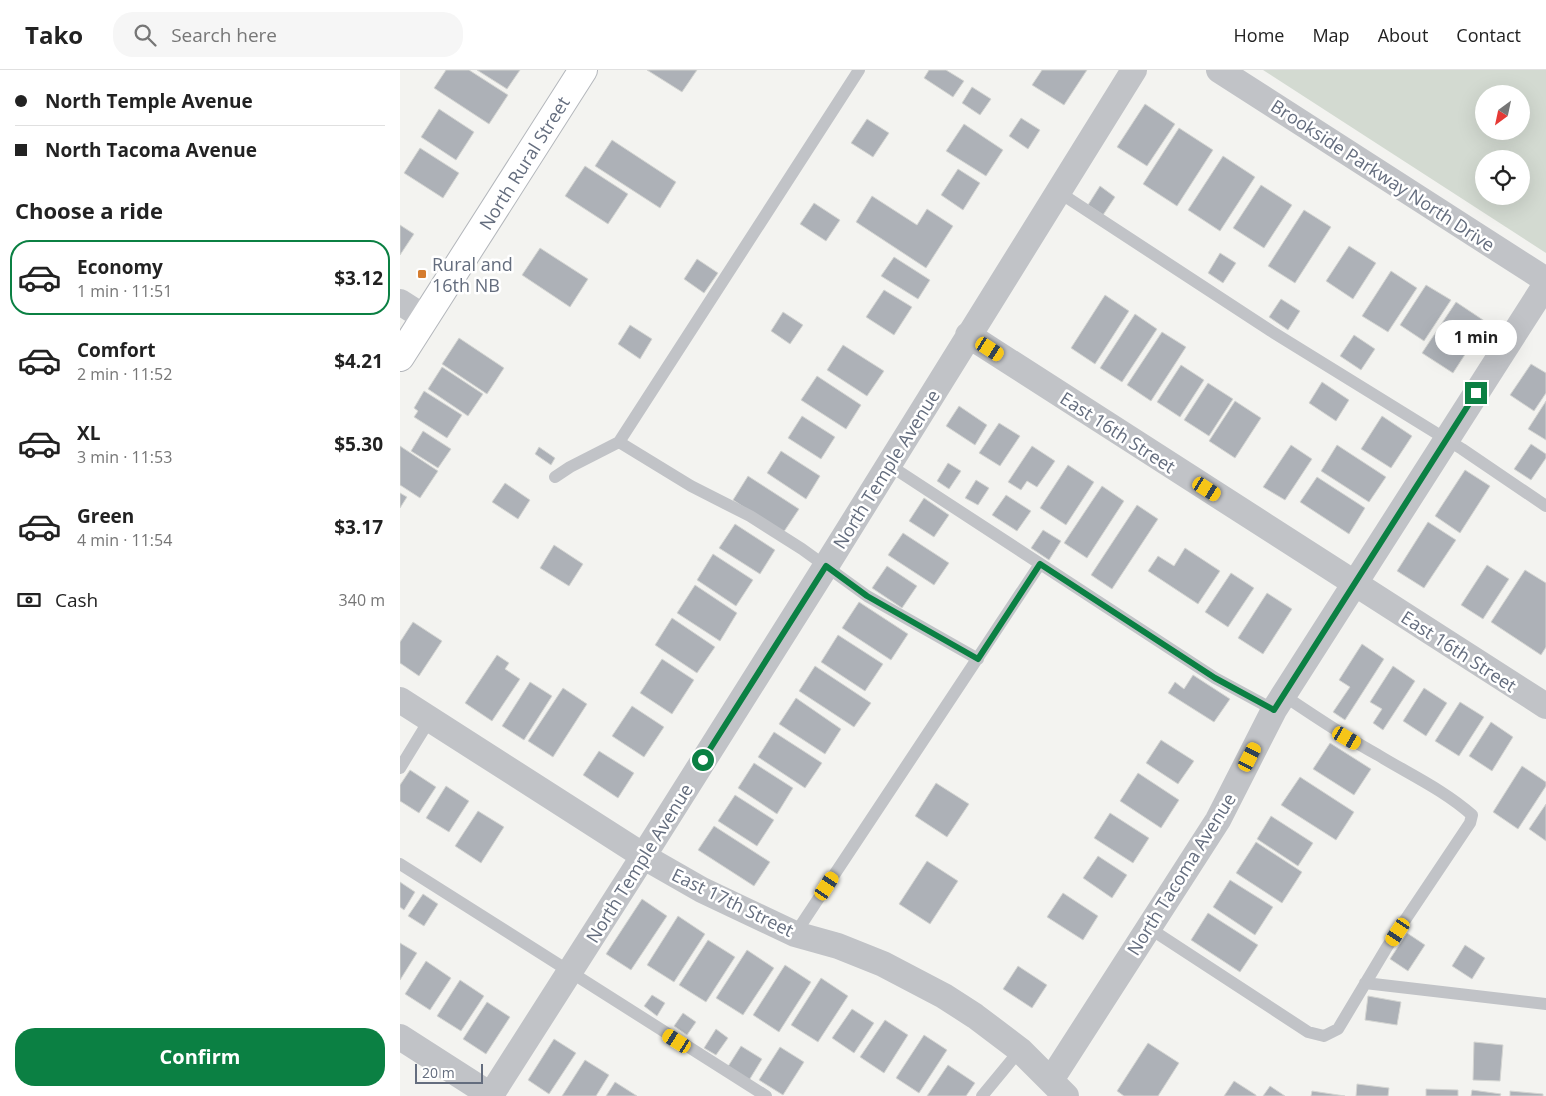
<!DOCTYPE html>
<html lang="en">
<head>
<meta charset="utf-8">
<style>
  body { margin:0; font-family:"Open Sans",sans-serif; background:#f6f6f6; color:#222; height:100vh; display:flex; flex-direction:column; font-size:19px; white-space:nowrap }
  * { box-sizing:border-box; margin:0 }
  p { font-size:16px; color:#767676 }
  .icon { flex:none; width:28px; height:28px; fill:none; stroke:currentColor; stroke-width:2; stroke-linecap:round; stroke-linejoin:round }
  .map { position:relative; flex:1; overflow:hidden }
  .sheet { display:flex; flex-direction:column; background:#fff; width:400px }
  .sheet>* { flex:none }
  .hud { display:grid; align-content:center; height:110px; padding:0 15px; background:#fff }
  .needle { width:32px; rotate:213deg }
  .controls { position:absolute; left:1075px; top:15px; display:grid; gap:10px }
  .controls a { display:grid; place-items:center; width:55px; height:55px; border-radius:50%; background:#fff; box-shadow:0 5px 20px #0002; font-size:25px }
  .scale { position:absolute; left:15px; bottom:12px; width:68px; box-sizing:border-box; padding-left:5px; border:2px solid #646d7e; border-top:0; font-size:14px; line-height:18px; white-space:nowrap; color:#646d7e; -webkit-text-stroke:4px #fff; paint-order:stroke }
  .end { position:absolute; width:22px; height:22px; margin:-11px; border:6px solid #0b8043; background:#fff; box-shadow:0 0 0 2px #fff }
  .from { border-radius:50% }
  .bubble { position:absolute; height:35px; border-radius:18px; background:#fff; box-shadow:0 5px 20px #0002; font-size:16px; font-weight:700; line-height:35px; text-align:center }
  .car { position:absolute; width:15px; height:30px; margin:-15px -8px; border-radius:6px; box-shadow:0 0 4px 1px #0007; background:linear-gradient(#f5c518 24%,#345 0 40%,#f5c518 0 76%,#345 0 86%,#f5c518 0) }
  .hud b { display:flex; align-items:center; gap:18px; height:48px; font-size:19px }
  .hud b+b { border-top:1px solid #e0e0e0 }
  .hud i { width:12px; height:12px; background:#222 }
  ul { padding:0; list-style:none }
  li { display:flex; align-items:center; gap:15px; height:75px; margin:0 10px 8px; padding:0 5px; border:2px solid transparent; border-radius:20px }
  li div { flex:1 }
  li b { display:block; font-size:19px }
  li em { font-style:normal; font-weight:700 }
  li.on { border-color:#0b8043 }
  li>.icon { width:45px; height:45px; stroke-width:1.5 }
  h2 { padding:0 15px; font-size:22px; line-height:60px }
  .pay { display:flex; align-items:center; gap:12px; height:55px; padding:0 15px; font-size:19px }
  .pay p { margin-inline-start:auto }
  .primary-button { display:flex; gap:10px; margin-top:auto; padding:10px 15px }
  .primary-button a { flex:1; height:58px; border-radius:20px; background:#0b8043; color:#fff; font-size:20px; font-weight:700; line-height:58px; text-align:center }
  header { display:flex; align-items:center; gap:30px; box-sizing:border-box; height:70px; padding:0 25px; background:#fff; border-bottom:1px solid #e0e0e0 }
  header strong { font-size:24px }
  nav { display:flex; gap:28px; margin-inline-start:auto; font-size:18px }
  .search { width:350px; height:45px; background:#f6f6f6; display:flex; align-items:center; gap:12px; box-sizing:border-box; padding:0 18px; border-radius:20px; color:#767676; font-size:19px }
  main { display:flex; flex:1; min-height:0 }
  .map>svg:first-child { display:block }
  .green { fill:#d3dad1; fill-rule:evenodd }
  .building { fill:#adb1b7; stroke:#d4d5d2 }
  .lines { fill:none; stroke-linecap:round; stroke-linejoin:round }
  .secondary-casing { stroke:#b3b6bb; stroke-width:30 }
  .service { stroke:#c1c3c7; stroke-width:12 }
  .minor { stroke:#c1c3c7; stroke-width:26 }
  .secondary { stroke:#fff; stroke-width:28 }
  .route { stroke:#0b8043; stroke-width:6 }
  .poi-dot { fill:#d57c2e; stroke:#fff; stroke-width:2 }
  .labels { text-anchor:middle; dominant-baseline:central; stroke-width:5; stroke-linejoin:round; paint-order:stroke }
  .street-label { font-size:18px; fill:#646d7e; stroke:#fff }
  .poi-label { font-size:18px; fill:#646d7e; stroke:#fff; text-anchor:start }
</style>
</head>
<body>
<header>
<strong>Tako</strong>
<div class="search"><svg class="icon" aria-label="search" viewBox="0 0 24 24"><circle cx="10" cy="10" r="6"/><path d="M15 15l6 6"/></svg>Search here</div>
<nav><a>Home</a><a>Map</a><a>About</a><a>Contact</a></nav>
</header>
<main>
<section class="sheet">
<div class="hud">
<b><i class="from"></i>North Temple Avenue</b>
<b><i></i>North Tacoma Avenue</b>
</div>
<h2>Choose a ride</h2>
<ul>
<li class="on"><svg class="icon" aria-label="car" viewBox="0 0 24 24"><path d="M5 17H2v-5l4-1 3-4h7l3 4 3 1v5h-3M9 17h6M6 11h13"/><circle cx="7" cy="17" r="2"/><circle cx="17" cy="17" r="2"/></svg><div><b>Economy</b><p>1 min · 11:51</p></div><em>$3.12</em></li>
<li><svg class="icon" aria-label="car" viewBox="0 0 24 24"><path d="M5 17H2v-5l4-1 3-4h7l3 4 3 1v5h-3M9 17h6M6 11h13"/><circle cx="7" cy="17" r="2"/><circle cx="17" cy="17" r="2"/></svg><div><b>Comfort</b><p>2 min · 11:52</p></div><em>$4.21</em></li>
<li><svg class="icon" aria-label="car" viewBox="0 0 24 24"><path d="M5 17H2v-5l4-1 3-4h7l3 4 3 1v5h-3M9 17h6M6 11h13"/><circle cx="7" cy="17" r="2"/><circle cx="17" cy="17" r="2"/></svg><div><b>XL</b><p>3 min · 11:53</p></div><em>$5.30</em></li>
<li><svg class="icon" aria-label="car" viewBox="0 0 24 24"><path d="M5 17H2v-5l4-1 3-4h7l3 4 3 1v5h-3M9 17h6M6 11h13"/><circle cx="7" cy="17" r="2"/><circle cx="17" cy="17" r="2"/></svg><div><b>Green</b><p>4 min · 11:54</p></div><em>$3.17</em></li>
</ul>
<div class="pay"><svg class="icon" aria-label="cash" viewBox="0 0 24 24"><path d="M3 7h18v10H3z"/><circle cx="12" cy="12" r="2"/></svg>Cash<p>340 m</p></div>
<div class="primary-button"><a>Confirm</a></div>
</section>
<div class="map">
<svg width="1146" height="1026" viewBox="0 0 1146 1026">
  <rect width="100%" height="100%" fill="#f3f3f0"/>
  <path class="green" d="M863,0H1146V183ZM1084,24H1121V61H1084ZM1084,89H1121V126H1084Z"/>
  <path class="building" d="M46,0H69L108,25L89,54L34,18Z
    M77,0H120L107,19Z
    M247,0H297L282,22Z
    M529,0H546L564,11L553,27L524,8Z
    M642,0H687L664,35L632,15Z
    M572,17L591,29L580,45L562,33Z
    M745,34L775,54L747,96L717,77Z
    M39,39L74,62L56,90L21,67Z
    M621,48L640,60L628,79L609,66Z
    M467,49L489,63L473,87L451,73Z
    M564,54L603,80L586,106L546,81Z
    M779,58L813,80L777,136L743,114Z
    M212,70L276,112L260,138L195,96Z
    M20,78L59,103L43,128L4,103Z
    M823,86L855,107L820,161L788,140Z
    M185,96L228,124L208,154L165,126Z
    M558,99L580,113L563,140L541,125Z
    M861,115L892,135L864,178L833,158Z
    M700,116L715,127L703,145L688,135Z
    M472,126L517,155L527,139L553,156L526,198L456,152Z
    M414,133L440,150L426,171L400,154Z
    M904,140L931,157L895,213L868,196Z
    M0,155L14,164L0,185Z
    M949,176L976,193L953,229L926,211Z
    M140,178L188,209L170,237L122,205Z
    M820,183L836,193L823,213L808,203Z
    M494,187L530,210L518,229L481,206Z
    M297,189L318,203L304,223L284,209Z
    M991,201L1017,218L988,262L962,246Z
    M1026,215L1051,230L1024,271L1000,255Z
    M484,220L512,237L494,265L466,247Z
    M705,225L729,241L695,294L671,278Z
    M881,229L900,241L888,260L869,247Z
    M1056,232L1086,252L1053,303L1022,283Z
    M383,242L403,255L390,274L371,261Z
    M735,244L757,259L722,312L700,298Z
    M230,255L252,269L240,289L218,274Z
    M762,262L786,277L751,331L727,315Z
    M954,265L975,279L961,300L940,286Z
    M59,268L104,298L87,324L42,294Z
    M443,275L484,301L467,326L427,300Z
    M1131,294L1146,303V323L1134,341L1110,325Z
    M781,295L804,310L780,347L757,332Z
    M42,297L83,324L68,346L28,319Z
    M417,306L461,335L446,359L401,330Z
    M922,312L949,330L936,351L909,333Z
    M808,313L833,329L809,366L784,350Z
    M24,321L62,345L47,368L14,347L18,341L14,338Z
    M835,331L861,348L835,388L809,371Z
    M1146,331V370L1128,359Z
    M559,336L587,355L575,375L546,356Z
    M402,346L435,367L421,389L388,368Z
    M982,346L1012,366L991,398L961,379Z
    M599,353L620,366L600,396L579,383Z
    M23,361L51,379L38,398L11,381Z
    M1131,374L1146,384V388L1131,410L1114,399Z
    M891,375L912,389L885,430L863,417Z
    M937,375L986,407L969,432L921,401Z
    M0,376L38,401L20,428L0,415Z
    M632,376L655,391L637,417L627,411L621,420L608,412Z
    M139,377L155,388L151,395L135,384Z
    M381,381L420,406L406,429L367,403Z
    M548,393L561,401L549,419L537,411Z
    M668,395L694,412L666,455L640,438Z
    M1065,400L1090,416L1060,463L1035,446Z
    M348,406L399,439L383,463L333,430Z
    M917,407L965,438L949,464L900,432Z
    M576,410L589,418L578,435L565,428Z
    M105,413L130,430L118,449L92,432Z
    M702,416L724,431L687,488L664,473Z
    M0,423L7,427L0,438Z
    M606,425L631,441L617,461L592,445Z
    M524,428L549,445L534,467L509,451Z
    M737,435L758,449L712,519L691,505Z
    M1028,452L1056,470L1024,518L997,501Z
    M335,454L375,480L360,504L319,478Z
    M643,460L661,471L649,490L631,478Z
    M503,463L549,493L534,515L488,485Z
    M154,475L183,494L169,516L140,498Z
    M785,478L820,501L798,534L748,501L758,486L774,496Z
    M313,484L353,510L336,536L297,510Z
    M1087,495L1109,509L1083,549L1061,535Z
    M487,496L517,516L502,538L472,518Z
    M1125,500L1146,513V577L1141,585L1091,552Z
    M831,503L854,518L828,557L805,542Z
    M295,515L337,543L320,571L277,543Z
    M867,523L892,539L863,584L838,568Z
    M459,532L508,564L491,590L442,558Z
    M272,548L315,577L297,603L255,575Z
    M13,552L42,571L19,606L0,593V572Z
    M438,565L483,594L465,621L421,592Z
    M962,574L984,589L945,650L933,642L950,617L939,610Z
    M97,585L109,593L105,599L120,609L92,651L65,633Z
    M262,589L294,610L272,644L240,623Z
    M415,596L471,633L454,657L399,621Z
    M993,596L1015,611L983,660L973,653L982,639L970,632Z
    M793,605L830,629L814,652L768,623L775,612L784,619Z
    M130,612L152,626L124,670L102,656Z
    M163,618L187,634L153,687L128,671Z
    M1024,618L1047,633L1026,666L1003,651Z
    M396,628L441,659L425,684L379,654Z
    M1060,632L1084,647L1059,686L1035,671Z
    M232,636L264,657L244,687L212,666Z
    M1091,652L1113,667L1092,701L1069,686Z
    M374,662L422,693L405,718L358,687Z
    M761,670L794,691L778,714L746,693Z
    M930,673L971,699L954,725L913,699Z
    M199,681L234,703L218,728L183,705Z
    M354,693L393,718L377,744L338,718Z
    M1122,696L1146,712V716L1118,759L1093,742Z
    M10,700L36,717L19,743L0,731V715Z
    M738,703L779,730L761,758L720,731Z
    M900,707L954,742L936,770L881,735Z
    M536,713L569,734L547,767L515,746Z
    M46,716L69,731L49,762L26,748Z
    M335,725L374,750L357,776L318,751Z
    M1146,734V771L1129,759Z
    M78,741L104,757L81,793L55,776Z
    M710,743L749,768L733,793L694,768Z
    M871,746L913,773L898,796L857,769Z
    M314,756L370,792L354,816L298,780Z
    M856,772L902,802L882,833L836,803Z
    M698,786L727,805L712,828L683,808Z
    M527,791L558,811L530,854L499,834Z
    M830,810L873,837L855,865L813,837Z
    M0,812L15,822L4,840L0,837Z
    M663,823L698,846L683,870L647,847Z
    M23,824L38,834L24,856L8,846Z
    M242,829L267,846L231,900L206,884Z
    M808,843L858,875L840,902L791,870Z
    M278,846L305,864L274,912L247,895Z
    M1007,863L1025,875L1008,901L990,889Z
    M308,870L335,887L306,932L279,915Z
    M0,873L17,883L0,910Z
    M1065,875L1085,888L1072,909L1052,896Z
    M347,880L374,898L343,945L316,928Z
    M26,891L51,908L30,940L5,924Z
    M385,895L411,912L379,962L353,945Z
    M618,896L647,915L632,938L603,919Z
    M421,908L448,926L418,972L391,955Z
    M60,910L84,926L61,961L37,946Z
    M252,925L265,933L257,946L244,936Z
    M968,926L1001,932L997,955L965,950Z
    M87,932L110,947L86,984L63,969Z
    M452,939L474,953L454,983L432,968Z
    M283,943L296,952L287,965L274,956Z
    M485,950L508,965L484,1003L460,987Z
    M316,959L328,968L316,985L304,978Z
    M524,965L547,980L519,1023L496,1008Z
    M154,969L176,983L149,1024L128,1010Z
    M1074,972L1103,975L1100,1011L1073,1010Z
    M748,973L779,993L758,1026H724L717,1021Z
    M341,976L362,989L348,1012L327,998Z
    M380,977L404,992L383,1025L359,1010Z
    M185,990L209,1005L196,1026H162Z
    M548,995L575,1013L566,1026H527Z
    M834,1011L856,1025V1026H824Z
    M215,1012L237,1026H206Z
    M957,1014L989,1018L988,1026H956Z
    M870,1016L885,1026H863Z
    M1026,1019L1058,1020V1026H1026Z
    M1072,1020L1101,1024L1100,1026H1071Z
    M912,1021L945,1026H911Z
    M1110,1021L1143,1024V1026H1110Z"/>
  <g class="lines">
    <defs>
      <path id="secondary" d="M0,287L183,0"/>
    </defs>
    <use href="#secondary" class="secondary-casing"/>
    <path class="service" d="M657,121L871,261L1062,379L1146,436
      M219,372L291,416L350,446L402,479L467,526L578,589
      M489,395L815,608L874,640
      M155,407L170,397L219,372L459,0
      M0,698L30,649
      M0,794L366,1026
      M749,858L908,962L924,966L938,959L987,877L1070,753L1072,745C1044,720 1009,704 978,685C945,667 914,646 883,625
      M395,864L640,494
      M965,913L1146,934
      M582,1026L620,980"/>
    <path class="minor" d="M819,0L1146,210
      M0,232L25,248
      M568,265L1146,636
      M0,630L253,792L302,820L395,864L438,876L483,894L544,926L575,946L620,980L666,1026
      M0,967L92,1026
      M651,1010L818,750L874,640L1146,214
      M91,1025L232,804L426,496L734,0"/>
    <use href="#secondary" class="secondary"/>
  </g>
  <g class="lines">
    <path class="route" d="M303,690L426,496L467,526L578,589L640,494L815,608L874,640L1076,323"/>
  </g>
  <rect class="poi-dot" x="17" y="199" width="10" height="10" rx="2.5"/>
  <g class="labels">
    <g class="street-label">
      <text transform="translate(124 93) rotate(-58)">North Rural Street</text>
      <text transform="translate(983 105) rotate(33)">Brookside Parkway North Drive</text>
      <text transform="translate(718 362) rotate(33)">East 16th Street</text>
      <text transform="translate(486 399) rotate(-58)">North Temple Avenue</text>
      <text transform="translate(1059 581) rotate(33)">East 16th Street</text>
      <text transform="translate(239 793) rotate(-58)">North Temple Avenue</text>
      <text transform="translate(781 804) rotate(-58)">North Tacoma Avenue</text>
      <text transform="translate(333 832) rotate(26)">East 17th Street</text>
    </g>
    <g class="poi-label">
      <text x="32" y="194">Rural and<tspan x="32" dy="21">16th NB</tspan></text>
    </g>
  </g>
</svg>
<div class="controls">
<a><svg class="needle" viewBox="-14 -14 28 28"><path d="M0-13l5 13h-10z" fill="#e53935"/><path d="M0 13l5-13h-10z" fill="#767676"/></svg></a>
<a><svg class="icon" aria-label="locate" viewBox="0 0 24 24"><circle cx="12" cy="12" r="6"/><path d="M12 2v4M12 18v4M2 12h4M18 12h4"/></svg></a>
</div>
<div class="scale">20 m</div>
<i class="end from" style="left:303px;top:690px"></i>
<i class="end" style="left:1076px;top:323px"></i>
<div class="bubble" style="left:1035px;top:250px;width:82px">1 min</div>
<i class="car" style="left:590px;top:279px;rotate:123deg"></i>
<i class="car" style="left:807px;top:419px;rotate:123deg"></i>
<i class="car" style="left:947px;top:668px;rotate:120deg"></i>
<i class="car" style="left:850px;top:687px;rotate:27deg"></i>
<i class="car" style="left:427px;top:816px;rotate:33deg"></i>
<i class="car" style="left:998px;top:862px;rotate:214deg"></i>
<i class="car" style="left:277px;top:971px;rotate:302deg"></i>
</div>
</main>
</body>
</html>
